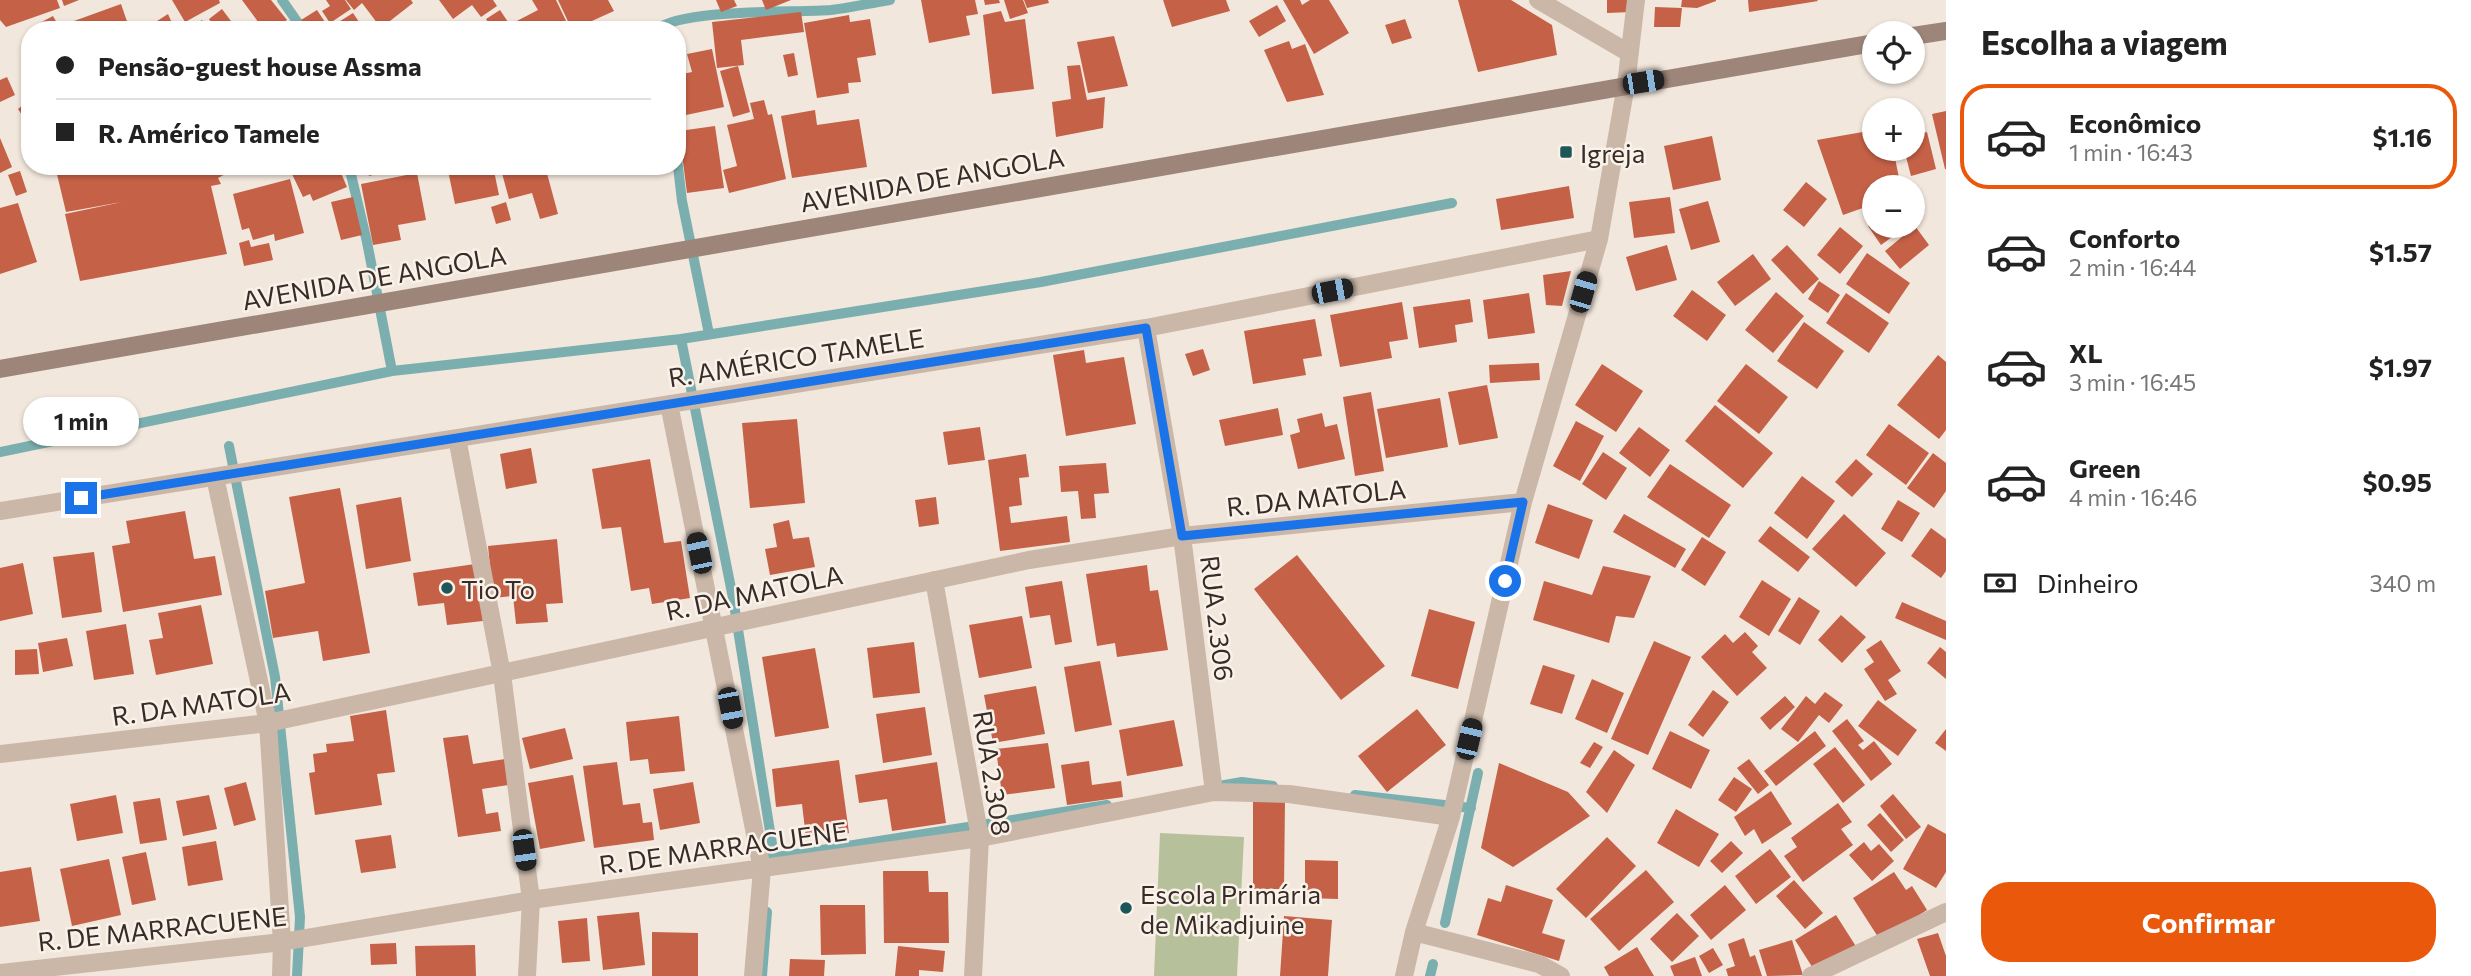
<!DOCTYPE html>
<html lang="pt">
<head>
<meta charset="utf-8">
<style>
  body { margin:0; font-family:Commissioner,sans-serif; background:#f2f2f2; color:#222; height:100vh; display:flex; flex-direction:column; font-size:26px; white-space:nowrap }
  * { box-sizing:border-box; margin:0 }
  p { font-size:23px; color:#767676 }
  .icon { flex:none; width:38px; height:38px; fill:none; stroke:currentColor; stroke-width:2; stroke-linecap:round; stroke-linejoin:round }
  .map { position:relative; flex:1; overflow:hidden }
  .drawer { display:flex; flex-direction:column; background:#fff; width:525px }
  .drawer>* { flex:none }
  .hud { position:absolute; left:21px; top:21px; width:665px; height:154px; border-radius:28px; box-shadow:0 2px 5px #0004; display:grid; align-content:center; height:154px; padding:0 35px; background:#fff }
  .buttons { position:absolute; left:1862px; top:21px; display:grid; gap:14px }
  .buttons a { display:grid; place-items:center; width:63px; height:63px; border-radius:50%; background:#fff; box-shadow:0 2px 5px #0004; font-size:35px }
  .end { position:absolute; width:32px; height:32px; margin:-16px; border:9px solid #1a73e8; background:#fff; box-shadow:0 0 0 4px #fff }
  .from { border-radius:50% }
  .bubble { position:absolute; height:49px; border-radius:24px; background:#fff; box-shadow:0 2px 5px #0004; font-size:23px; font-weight:700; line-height:49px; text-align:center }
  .car { position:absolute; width:21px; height:42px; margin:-21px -10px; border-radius:9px; box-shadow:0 0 5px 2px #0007; background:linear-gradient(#222 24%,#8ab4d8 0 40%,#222 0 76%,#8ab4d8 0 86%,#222 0) }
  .hud b { display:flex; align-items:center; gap:24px; height:66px; font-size:26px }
  .hud b+b { border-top:2px solid #e0e0e0 }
  .hud i { width:18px; height:18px; background:#222 }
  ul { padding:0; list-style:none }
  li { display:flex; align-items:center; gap:21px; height:105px; margin:0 14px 10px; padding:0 21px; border:4px solid transparent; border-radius:28px }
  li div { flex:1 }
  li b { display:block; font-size:26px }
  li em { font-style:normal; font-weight:700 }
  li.active { border-color:#ea580c }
  li>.icon { width:63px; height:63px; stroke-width:1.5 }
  h2 { padding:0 35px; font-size:32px; line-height:84px }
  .pay { display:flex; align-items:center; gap:18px; height:77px; padding:0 35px; font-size:26px }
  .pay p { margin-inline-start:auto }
  .primary-button { display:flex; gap:14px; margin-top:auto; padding:14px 35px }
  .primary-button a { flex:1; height:80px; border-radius:28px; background:#ea580c; color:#fff; font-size:28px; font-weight:700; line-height:80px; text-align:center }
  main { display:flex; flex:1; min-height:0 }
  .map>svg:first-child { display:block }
  .green { fill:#b6c19c }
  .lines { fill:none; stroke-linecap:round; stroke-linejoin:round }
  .stream { stroke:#7bafaf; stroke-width:10 }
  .building { fill:#c56147 }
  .minor { stroke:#cab7a8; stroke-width:18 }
  .secondary { stroke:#9e8579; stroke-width:18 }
  .route { stroke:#1a73e8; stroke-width:9 }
  .poi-dot { fill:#1e5759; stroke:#faf1e9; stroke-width:2.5 }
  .labels { text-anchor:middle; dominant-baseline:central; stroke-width:5; stroke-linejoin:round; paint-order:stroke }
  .poi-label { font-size:26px; fill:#372c28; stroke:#faf1e9; text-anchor:start }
  .street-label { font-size:26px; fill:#372c28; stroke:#faf1e9 }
</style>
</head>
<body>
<main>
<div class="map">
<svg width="1946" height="976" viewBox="0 0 1946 976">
  <rect width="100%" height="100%" fill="#f2e7dc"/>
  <path class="green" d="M1160,833L1244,837L1237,976H1154Z"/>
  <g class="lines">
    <path class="stream" d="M282,0L303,30
      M656,30C682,8 794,13 831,10C850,8 870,3 890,0
      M677,158L682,201L709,334
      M349,166L367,242L392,371
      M681,339L733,598L772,844L770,865
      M229,446L275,677L300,917L297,976
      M0,452L392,371L681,339L1041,282L1452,203
      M1219,786L1242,782L1273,786
      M1355,795L1471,808
      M771,858L1107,805
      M1445,923L1478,773
      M762,976L767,912
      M1430,976L1433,964"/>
  </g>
  <path class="building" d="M0,0H57L60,8L6,27L0,20Z
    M62,0H79L64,6Z
    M172,0H219L220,3L185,22Z
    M242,0H271L287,20L274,30H264Z
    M326,0H345L351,9L330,23L322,11L330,6Z
    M346,0H411L413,3L381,28L362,3L354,10Z
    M439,0H493L497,6L481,17L472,5L453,19Z
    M532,0H556L568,25L558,30H513L511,24L538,10Z
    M558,0H608L614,11L572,30Z
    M716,0H734L737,6L721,12Z
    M762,0H791L766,10Z
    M921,0H975L978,14L966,16L970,35L929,43Z
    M984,0H999L1000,3L985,5Z
    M1004,0H1023L1028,13L1010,19Z
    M1024,0H1048L1049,3L1027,8Z
    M1163,0H1226L1230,11L1172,27Z
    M1283,0H1300L1302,5L1310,0H1329L1349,33L1314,54Z
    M1458,0H1511L1552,25L1557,55L1478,72Z
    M1607,0H1632L1631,12L1607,13Z
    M1682,0H1716V1L1697,8L1681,7Z
    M1748,0H1817L1818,1L1749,12Z
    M121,4L130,30H77L74,21Z
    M1277,5L1286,21L1259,37L1249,21Z
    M1655,7L1682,8L1680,27H1654Z
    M222,9L231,21L216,30L209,19Z
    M317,10L329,28L353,13L363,28L307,30L301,20Z
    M500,10L508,22L493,30L486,19Z
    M1001,11L1005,22L1025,19L1034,89L992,94L983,15Z
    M801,12L804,32L741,40L744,65L717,68L712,22Z
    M168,14L175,30H143Z
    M849,15L850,22L870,19L876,55L857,58L861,82L848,83L849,93L817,98L804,23Z
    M53,16L61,30H33L32,27Z
    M1405,19L1412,38L1392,44L1385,25Z
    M202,20L210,30H189Z
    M294,22L298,30H279Z
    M677,32L685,58L677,60Z
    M1114,36L1128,86L1088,93L1077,42Z
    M1289,41L1292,49L1305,44L1324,95L1287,102L1264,50Z
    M712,49L724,107L686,115L677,75L692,72L687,54Z
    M794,53L798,75L788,77L783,55Z
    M1080,65L1087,100L1105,97L1103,128L1056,137L1052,102L1071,99L1067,66Z
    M738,66L750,112L733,117L720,71Z
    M7,77L15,95L0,102V80Z
    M30,99V118L26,121L18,109Z
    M764,100L768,115L772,114L786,179L729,193L723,170L737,166L727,125L754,119L750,103Z
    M815,110L817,125L859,119L867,167L792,178L781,116Z
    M1946,111V169H1945L1932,114Z
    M715,126L724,188L687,193L679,131Z
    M1874,130V149H1893L1901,187H1874V204L1843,215L1817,140Z
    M1927,132L1936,169L1911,176L1904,149H1913V136Z
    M1712,136L1721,180L1673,190L1664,146Z
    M0,138L12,167L0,173Z
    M55,166H240L218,178L221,184L211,186L227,254L80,281L65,214L122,202L66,212Z
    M310,166H338L347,187L313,201L310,194L303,197L292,174Z
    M367,166H404V167L369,176Z
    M447,166H493L499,195L455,204Z
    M500,166H545L558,214L540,219L532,193L509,199Z
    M20,171L27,192L16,196L8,175Z
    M417,173L426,220L398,225L401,240L373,245L361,184Z
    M290,179L304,233L275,241L274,234L253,240L249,228L242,230L233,194Z
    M1806,182L1827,199L1804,227L1783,210Z
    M1569,186L1574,218L1501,230L1496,199Z
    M353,197L362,235L341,240L331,202Z
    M1670,197L1675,233L1634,238L1629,202Z
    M1708,201L1720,242L1691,250L1679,209Z
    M506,202L511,220L496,224L491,207Z
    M18,203L37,262L0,274V208Z
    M1874,221V226H1907L1881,245L1868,226Z
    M1915,226L1929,245L1900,269L1885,251Z
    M1840,227L1863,246L1840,274L1817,255Z
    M249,240L251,247L269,243L273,260L244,266L239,243Z
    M1667,245L1677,280L1636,291L1626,257Z
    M1787,245L1819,279L1803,294L1771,260Z
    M1867,253L1910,283L1889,314L1846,284Z
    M1753,254L1771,279L1735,306L1717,282Z
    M1571,271L1562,306L1546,305L1543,275Z
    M1819,281L1840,295L1828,313L1808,299Z
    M1692,290L1726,315L1707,341L1673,316Z
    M1776,292L1804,316L1773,353L1745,330Z
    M1529,293L1535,333L1488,339L1483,300Z
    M1846,293L1889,323L1869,353L1826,323Z
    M1470,299L1473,322L1455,325L1457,342L1419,348L1413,307Z
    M1402,302L1408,339L1389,342L1392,358L1340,367L1330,315Z
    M1315,319L1322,356L1303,359L1306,375L1253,384L1244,331Z
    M1804,322L1844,351L1817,389L1777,361Z
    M1203,349L1210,370L1193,376L1185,354Z
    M1084,350L1086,363L1124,357L1136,424L1066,436L1053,355Z
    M1938,355L1946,362V430L1939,439L1897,405Z
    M1539,363L1540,380L1490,383L1489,365Z
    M1602,364L1643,391L1616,432L1575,405Z
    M1746,364L1788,397L1759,434L1717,401Z
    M1487,385L1498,438L1459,445L1448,392Z
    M1371,392L1384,471L1355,476L1343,397Z
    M1440,398L1448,447L1386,458L1377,409Z
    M1715,405L1773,453L1743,488L1685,441Z
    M1278,408L1283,435L1225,446L1219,420Z
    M1322,413L1325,427L1337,424L1345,459L1298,469L1290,435L1300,432L1297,419Z
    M797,419L805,503L750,508L742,423Z
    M1576,421L1604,436L1580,481L1553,466Z
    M1889,424L1929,453L1906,485L1866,455Z
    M980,427L985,460L948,465L943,432Z
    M1639,427L1670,450L1650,477L1619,453Z
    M531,448L537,483L506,489L500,454Z
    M1603,452L1627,468L1606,500L1582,484Z
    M1933,453L1946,463V491L1934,508L1907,488Z
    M1026,454L1029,477L1019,478L1022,505L1009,507L1011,523L1067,516L1070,542L1000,551L988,460Z
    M650,459L664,543L681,541L690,598L652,604L649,588L631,591L621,527L602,529L592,469Z
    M1856,459L1873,474L1852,497L1835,482Z
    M1106,463L1109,493L1094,494L1096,518L1081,519L1078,491L1061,492L1059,466Z
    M1670,464L1731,505L1709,538L1647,497Z
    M1802,476L1835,501L1807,539L1774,513Z
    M340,488L370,653L323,661L318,631L273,638L265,591L305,583L289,497Z
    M401,497L411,561L366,569L356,505Z
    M936,497L939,524L919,527L915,500Z
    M1898,500L1920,513L1902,542L1881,529Z
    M1548,504L1593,520L1579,559L1535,543Z
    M185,511L194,559L215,556L222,595L123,612L112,546L130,543L126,521Z
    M1624,514L1686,549L1675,568L1613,532Z
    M1844,514L1886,553L1856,587L1812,549Z
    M789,520L793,539L809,537L815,567L770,575L765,549L777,547L773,524Z
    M1770,526L1810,557L1798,572L1758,541Z
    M1931,528L1946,539V571L1941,578L1911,556Z
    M1702,537L1726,552L1705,586L1681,570Z
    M557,539L563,603L546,604L548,622L516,624L513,596L493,598L488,546Z
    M94,552L102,612L62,618L53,557Z
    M1297,555L1385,666L1341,700L1254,589Z
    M23,563L33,614L0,621V568Z
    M475,564L483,621L447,625L444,603L418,606L413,573Z
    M1147,565L1150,591L1158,590L1168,650L1117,657L1115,643L1097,646L1086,574Z
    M1603,566L1651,576L1634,618L1616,616L1609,643L1533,620L1544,581L1592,595Z
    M1762,580L1791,599L1769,636L1739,617Z
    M1062,581L1072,642L1055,645L1050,615L1030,618L1025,587Z
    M1799,597L1820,611L1800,645L1778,631Z
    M1902,602L1946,621V640L1895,618Z
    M201,605L213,664L156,675L149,640L163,638L158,613Z
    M1429,609L1475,622L1458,689L1411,676Z
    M1841,615L1866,637L1842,663L1818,640Z
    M1022,616L1032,668L979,678L969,625Z
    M126,624L134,674L94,680L86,631Z
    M1745,632L1758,646L1752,652L1767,668L1737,696L1701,657L1725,634L1733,643Z
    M67,638L73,666L43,672L38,643Z
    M1881,640L1901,671L1888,680L1897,694L1885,701L1864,669L1874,662L1866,650Z
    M1654,641L1691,657L1648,755L1611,739Z
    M914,642L920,693L873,698L867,648Z
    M1940,647L1946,652V679L1927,663Z
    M815,648L829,728L775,737L762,657Z
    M37,649L39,674L15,675V650Z
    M1100,661L1112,725L1075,732L1064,667Z
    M1543,665L1575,675L1562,714L1530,704Z
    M1592,679L1624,693L1607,733L1575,719Z
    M1036,686L1045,734L993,743L984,695Z
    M1713,690L1729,702L1703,737L1688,725Z
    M1825,692L1843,705L1829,723L1819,715L1798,742L1781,729L1806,696L1815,704Z
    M1785,696L1795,707L1770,730L1760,718Z
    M1878,700L1917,730L1898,756L1858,726Z
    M925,707L932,755L883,763L876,714Z
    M1417,709L1446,745L1387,792L1358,756Z
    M386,710L395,772L377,774L382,805L315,815L309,773L315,772L313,754L327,752L326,744L354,741L350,716Z
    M679,716L685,771L650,774L648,759L630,761L626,722Z
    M1847,719L1864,741L1858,745L1863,750L1874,741L1892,764L1871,781L1832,731Z
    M1174,720L1183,766L1127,776L1119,730Z
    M565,728L573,759L530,769L522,738Z
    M1946,729V751L1935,743Z
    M1670,731L1710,750L1691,789L1652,769Z
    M1815,731L1826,746L1776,786L1764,771Z
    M468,735L473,764L511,758L515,784L482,789L486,814L498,812L501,831L458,837L443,738Z
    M1594,742L1603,747L1590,768L1580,763Z
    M1048,743L1055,788L1002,795L996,749Z
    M1835,747L1865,785L1843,803L1813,764Z
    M1614,750L1635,765L1607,813L1586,792Z
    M1749,759L1769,785L1758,794L1737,768Z
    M839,760L849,833L806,838L802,804L776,807L772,769Z
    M1089,761L1092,785L1121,781L1123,797L1067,805L1061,765Z
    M617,762L623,805L640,803L643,823L652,822L654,840L594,848L583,766Z
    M937,762L946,823L892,831L887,799L859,803L855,775Z
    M1499,763L1568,792L1590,816L1513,867L1481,848Z
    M573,775L585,841L540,849L528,783Z
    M1734,777L1752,789L1736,812L1718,800Z
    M246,782L256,820L234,826L224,788Z
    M693,782L700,823L660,830L653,789Z
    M1771,791L1792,824L1762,844L1754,829L1745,836L1734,817Z
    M1893,794L1921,827L1906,839L1880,806Z
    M116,795L123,833L77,841L70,804Z
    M209,795L217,829L183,836L176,801Z
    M160,798L167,840L140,844L133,802Z
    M1253,800H1285L1284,889H1253Z
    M1838,803L1852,822L1841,829L1853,845L1803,882L1784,856L1797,847L1791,838Z
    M1676,809L1719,834L1699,867L1657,843Z
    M1880,813L1904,840L1891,852L1867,825Z
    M1928,824L1946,834V872L1936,888L1903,869Z
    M391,835L396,868L361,873L355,840Z
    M1607,837L1636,866L1586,918L1556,889Z
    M216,841L223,880L188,886L182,847Z
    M1731,841L1743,853L1722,873L1710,861Z
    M1864,842L1871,851L1879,844L1894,861L1872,881L1849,855Z
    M1770,849L1791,877L1756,904L1735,876Z
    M146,852L156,900L132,905L122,857Z
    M109,859L121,915L72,926L60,869Z
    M1305,860L1338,861V899L1305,898Z
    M31,867L40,921L0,927V872Z
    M1646,870L1674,902L1619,951L1590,919Z
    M883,871H928L929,892H948L949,943H884Z
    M1894,872L1906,890L1912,886L1927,910L1880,940L1853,898Z
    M1794,880L1823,913L1805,929L1776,896Z
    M1506,885L1553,900L1542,933L1565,940L1559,961L1477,935L1488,898L1501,902Z
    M1725,885L1746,910L1711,940L1690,915Z
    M820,905H865L866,954L821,955Z
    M639,912L645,965L603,970L597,916Z
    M1677,913L1699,936L1672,962L1650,939Z
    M1836,915L1857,948L1816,973L1795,940Z
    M1284,916L1332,920L1328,976H1280Z
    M587,918L590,961L562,963L558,921Z
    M652,932L698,933V976H652Z
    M1938,933L1946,956V976H1930L1917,939Z
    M1744,938L1750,957L1755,955L1762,976H1728L1726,969L1735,966L1728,944Z
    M1792,940L1803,975L1767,976L1759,950Z
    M396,943L397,964L371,965L370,944Z
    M475,945L476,976H416L415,946Z
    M898,946L945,951L943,972L919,970V976H895Z
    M1637,947L1654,976H1609L1604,967Z
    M1713,948L1723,965L1709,973L1699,956Z
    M1695,957L1702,976H1674L1670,966Z
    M790,959L825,960L824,976H789Z"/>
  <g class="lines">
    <path class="minor" d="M1538,0L1629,53
      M1146,328L1182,536L1214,792
      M669,404L762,869L753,976
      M457,438L502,674L531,900L527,976
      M215,477L268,723L282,942L281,976
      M0,511L1146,328L1599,239
      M934,580L980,838L973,976
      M0,754L268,723L1029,560L1182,536L1523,502
      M1414,932L1539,964L1561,976
      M0,973L282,942L531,900L980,838L1214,792L1289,794L1451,817
      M1404,976L1414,932L1451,817L1523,502L1599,239L1626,85L1636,0
      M1811,976L1946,912"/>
    <path class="secondary" d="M1913,36L1946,31
      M0,369L1874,43"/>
  </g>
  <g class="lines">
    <path class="route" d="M81,498L1146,328L1182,536L1523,502L1505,581"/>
  </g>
  <g class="poi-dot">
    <rect x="1559" y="145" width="14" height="14" rx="3.5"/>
    <circle cx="447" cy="588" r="7"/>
    <circle cx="1126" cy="908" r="7"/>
  </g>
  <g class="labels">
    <g class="poi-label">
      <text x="1580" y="152">Igreja</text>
      <text x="461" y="588">Tio To</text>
      <text x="1140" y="893">Escola Primária<tspan x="1140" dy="30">de Mikadjuine</tspan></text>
    </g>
    <g class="street-label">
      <text transform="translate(932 179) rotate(-10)">AVENIDA DE ANGOLA</text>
      <text transform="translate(374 277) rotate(-10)">AVENIDA DE ANGOLA</text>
      <text transform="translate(796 357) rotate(-9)">R. AMÉRICO TAMELE</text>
      <text transform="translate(1316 497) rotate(-6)">R. DA MATOLA</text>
      <text transform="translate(754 592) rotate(-12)">R. DA MATOLA</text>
      <text transform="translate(1218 618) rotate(83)">RUA 2.306</text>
      <text transform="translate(201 703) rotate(-8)">R. DA MATOLA</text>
      <text transform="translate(993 773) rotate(81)">RUA 2.308</text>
      <text transform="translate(723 847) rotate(-8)">R. DE MARRACUENE</text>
      <text transform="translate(162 928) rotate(-6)">R. DE MARRACUENE</text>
    </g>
  </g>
</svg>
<div class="buttons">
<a><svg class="icon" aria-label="locate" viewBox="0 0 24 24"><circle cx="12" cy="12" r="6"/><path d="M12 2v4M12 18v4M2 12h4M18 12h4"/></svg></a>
<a>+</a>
<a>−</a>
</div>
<i class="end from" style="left:1505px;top:581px"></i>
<i class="end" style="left:81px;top:498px"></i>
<div class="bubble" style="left:23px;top:397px;width:116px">1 min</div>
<i class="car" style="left:1643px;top:82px;rotate:81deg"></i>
<i class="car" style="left:1332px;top:291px;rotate:79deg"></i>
<i class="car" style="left:1583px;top:292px;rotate:16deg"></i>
<i class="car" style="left:699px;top:553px;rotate:348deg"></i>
<i class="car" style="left:730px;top:708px;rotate:169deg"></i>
<i class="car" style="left:1469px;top:739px;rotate:13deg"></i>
<i class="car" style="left:524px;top:850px;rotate:172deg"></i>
<div class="hud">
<b><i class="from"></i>Pensão-guest house Assma</b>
<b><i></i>R. Américo Tamele</b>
</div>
</div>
<section class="drawer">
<h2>Escolha a viagem</h2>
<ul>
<li class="active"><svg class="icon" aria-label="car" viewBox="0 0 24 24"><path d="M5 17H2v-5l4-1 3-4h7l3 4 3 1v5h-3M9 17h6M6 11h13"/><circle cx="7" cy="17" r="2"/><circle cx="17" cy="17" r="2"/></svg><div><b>Econômico</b><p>1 min · 16:43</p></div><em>$1.16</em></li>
<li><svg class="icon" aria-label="car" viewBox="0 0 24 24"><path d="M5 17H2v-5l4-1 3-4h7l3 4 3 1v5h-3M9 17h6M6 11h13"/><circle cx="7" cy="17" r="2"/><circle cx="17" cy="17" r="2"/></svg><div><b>Conforto</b><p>2 min · 16:44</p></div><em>$1.57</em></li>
<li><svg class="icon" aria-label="car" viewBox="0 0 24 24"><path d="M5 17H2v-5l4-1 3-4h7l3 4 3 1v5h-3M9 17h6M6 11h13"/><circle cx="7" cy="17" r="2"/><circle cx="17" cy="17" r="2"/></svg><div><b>XL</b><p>3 min · 16:45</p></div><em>$1.97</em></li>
<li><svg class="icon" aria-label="car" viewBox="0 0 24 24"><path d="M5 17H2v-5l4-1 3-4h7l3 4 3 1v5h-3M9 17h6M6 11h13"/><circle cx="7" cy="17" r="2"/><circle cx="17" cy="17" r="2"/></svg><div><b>Green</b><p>4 min · 16:46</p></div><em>$0.95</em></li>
</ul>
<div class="pay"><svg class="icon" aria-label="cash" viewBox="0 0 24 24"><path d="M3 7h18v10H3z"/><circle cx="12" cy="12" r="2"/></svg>Dinheiro<p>340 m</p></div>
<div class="primary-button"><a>Confirmar</a></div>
</section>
</main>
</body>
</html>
